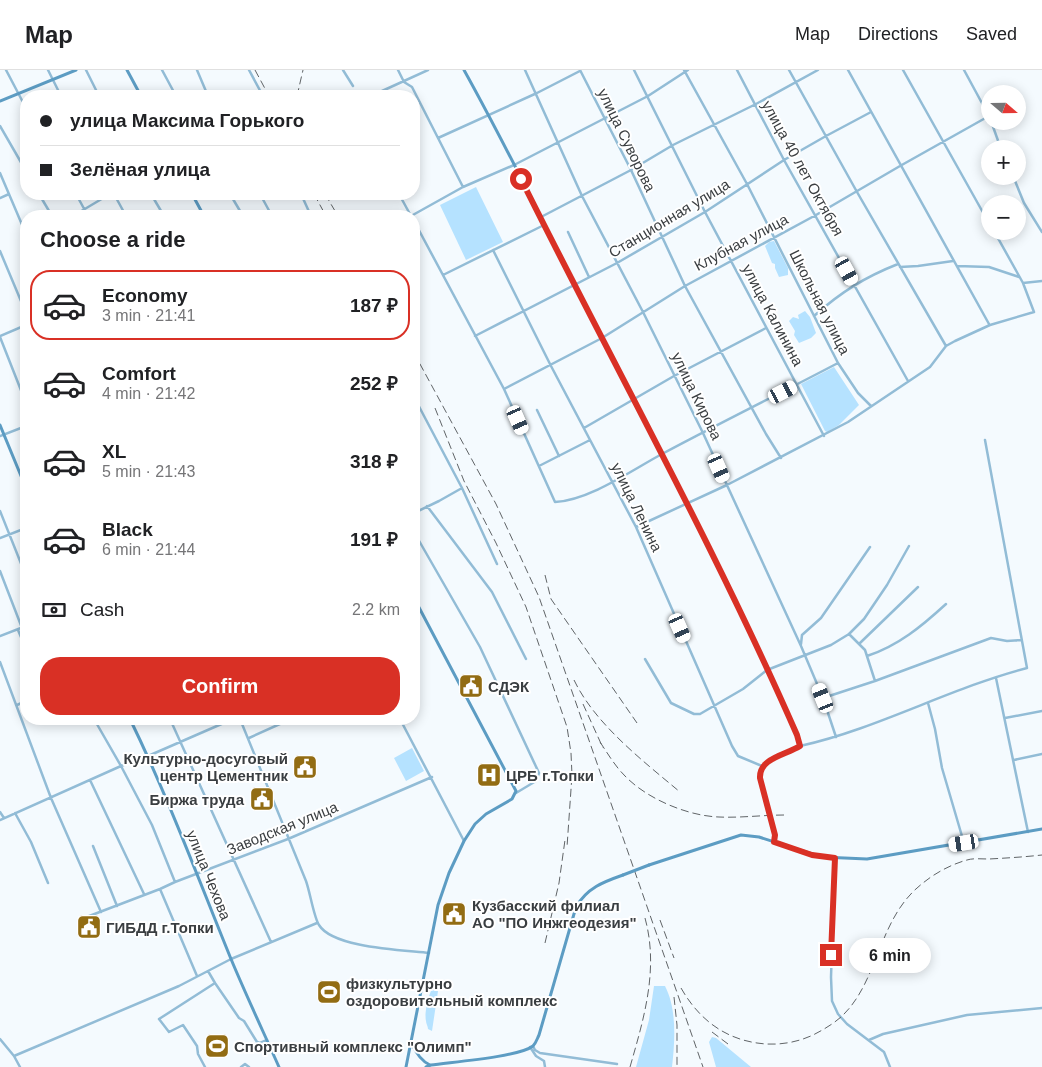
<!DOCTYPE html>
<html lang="en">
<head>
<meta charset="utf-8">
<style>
  body { margin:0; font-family:Arial,sans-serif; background:#f2f2f2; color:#202124; height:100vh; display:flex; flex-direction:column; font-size:19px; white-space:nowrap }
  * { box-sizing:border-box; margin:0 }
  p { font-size:16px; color:#757577 }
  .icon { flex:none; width:28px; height:28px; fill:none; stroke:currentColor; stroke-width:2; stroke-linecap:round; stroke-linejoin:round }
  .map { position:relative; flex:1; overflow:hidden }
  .side { position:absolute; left:20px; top:140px; width:400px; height:515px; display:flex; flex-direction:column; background:#fff; border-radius:20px; box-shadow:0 2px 12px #0003 }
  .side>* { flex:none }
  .hud { position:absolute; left:20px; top:20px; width:400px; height:110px; border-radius:20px; box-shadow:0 2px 12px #0003; display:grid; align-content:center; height:110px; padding:0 20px; background:#fff }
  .needle { width:32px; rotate:110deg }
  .controls { position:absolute; left:981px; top:15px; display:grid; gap:10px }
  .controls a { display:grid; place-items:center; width:45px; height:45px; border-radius:50%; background:#fff; box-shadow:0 2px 12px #0003; font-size:25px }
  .end { position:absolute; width:22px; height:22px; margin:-11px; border:6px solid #d93025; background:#fff; box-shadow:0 0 0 2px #fff }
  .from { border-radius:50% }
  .bubble { position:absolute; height:35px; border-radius:18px; background:#fff; box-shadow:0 2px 12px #0003; font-size:16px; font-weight:800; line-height:35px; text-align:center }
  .car { position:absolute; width:15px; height:30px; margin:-15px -8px; border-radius:6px; box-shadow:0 0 4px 1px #0007; background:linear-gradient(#fff 24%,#345 0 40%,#fff 0 76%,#345 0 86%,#fff 0) }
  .hud b { display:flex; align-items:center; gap:18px; height:48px; font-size:19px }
  .hud b+b { border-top:1px solid #e0e0e0 }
  .hud i { width:12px; height:12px; background:#202124 }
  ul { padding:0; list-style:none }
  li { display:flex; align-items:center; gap:15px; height:70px; margin:0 10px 8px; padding:0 10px; border:2px solid transparent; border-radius:20px }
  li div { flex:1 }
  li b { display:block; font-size:19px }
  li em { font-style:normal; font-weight:800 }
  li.active { border-color:#d93025 }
  li>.icon { width:45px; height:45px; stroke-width:1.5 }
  h2 { padding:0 20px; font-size:22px; line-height:60px }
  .pay { display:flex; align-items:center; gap:12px; height:55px; padding:0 20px; font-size:19px }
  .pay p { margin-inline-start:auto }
  .action { display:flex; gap:10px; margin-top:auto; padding:10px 20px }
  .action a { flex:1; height:58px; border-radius:20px; background:#d93025; color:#fff; font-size:20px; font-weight:800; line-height:58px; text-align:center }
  header { display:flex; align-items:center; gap:30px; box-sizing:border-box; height:70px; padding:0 25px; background:#fff; border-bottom:1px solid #e0e0e0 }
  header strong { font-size:24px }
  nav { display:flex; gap:28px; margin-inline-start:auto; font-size:18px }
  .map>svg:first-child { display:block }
  .green { fill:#b5e2ff }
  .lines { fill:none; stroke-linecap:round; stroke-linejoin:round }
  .street { stroke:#92bcd6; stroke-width:2.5 }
  .secondary { stroke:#5c9cc3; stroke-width:3 }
  .rail { stroke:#606467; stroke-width:1; stroke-dasharray:8 4; stroke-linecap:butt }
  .secondary-bridge { stroke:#5c9cc3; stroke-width:3 }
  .route { stroke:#d93025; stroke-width:6 }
  .labels { text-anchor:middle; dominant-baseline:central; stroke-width:4; stroke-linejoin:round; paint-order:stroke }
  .street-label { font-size:15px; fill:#3a3e41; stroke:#fff }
  .poi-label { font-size:15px; font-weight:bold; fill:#3a3e41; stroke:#fff; text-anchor:start }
</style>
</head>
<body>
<header>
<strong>Map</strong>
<nav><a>Map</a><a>Directions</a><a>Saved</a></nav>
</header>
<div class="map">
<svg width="1042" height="997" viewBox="0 0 1042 997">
  <rect width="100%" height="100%" fill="#f4fafe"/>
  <path class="green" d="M476,117L503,172L466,190L440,135Z
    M774,171L788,198V205L779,207L775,198V194L772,193L765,176L769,172Z
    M805,241L810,247L816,263L811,268L799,273L794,265L795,261L789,251L793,247L799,249L798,245Z
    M834,297L859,335L839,355L827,362L825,361L801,314Z
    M412,678L424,701L406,711L394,688Z
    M435,915H437L438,921L432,961L428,959C428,956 426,954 426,951C424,943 429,920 435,915Z
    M654,916H665C677,939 675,971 672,997H636L649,950Z
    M712,967L716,968L751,997H716L709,972Z"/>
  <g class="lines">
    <path class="street" d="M6,0L26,38
      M48,0L61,26
      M86,0L99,26
      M162,0L176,26
      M197,0L208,26
      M249,0L263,26
      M343,0L353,16
      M398,0L404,12L412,17L463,117
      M525,0L582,126L643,242L703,363L801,576L823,628L836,667
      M580,0L631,100L685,216L766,364L781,388
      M634,0L705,142L824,366
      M684,0L747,114L838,293L858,323L871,336
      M737,0L784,90L908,311
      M789,0L857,122L946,276
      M848,0L989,254
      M903,0L990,155
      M964,0L990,48
      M382,21L428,0
      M991,51L1001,79
      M0,56L26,101
      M438,68L537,23L580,1
      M0,103L26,164
      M1013,106L1024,133L1042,162
      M39,124L52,146
      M76,124L88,146
      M114,124L126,146
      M151,124L164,146
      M230,124L243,146
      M260,124L272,146
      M301,124L311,146
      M399,124L411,146
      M0,128L9,124
      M73,146L110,124
      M260,146L270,142
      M411,146L463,117L514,95L648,26L688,0
      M541,147L631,100L673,75L756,34L818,0
      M414,151L504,319L555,432C590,430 632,400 662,384C720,353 779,324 838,293
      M568,162L589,207
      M493,180L551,296L636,457L732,676L738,686L762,696
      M0,181L26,243
      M957,196L989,197L1019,207
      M900,197L918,196L953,191
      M443,205L544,155
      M1023,213L1042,211
      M814,246C841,222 865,207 898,194
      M0,266L26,255
      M475,266L617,193L705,142L784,90L826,66L871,42
      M0,267L26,333
      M504,319L602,268L685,216L816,145L900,96L989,46
      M414,327L462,418L497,494
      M537,340L559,386
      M584,358L674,306L766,258
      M0,366L26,356
      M539,396L590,370
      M427,436L492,522L526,589
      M0,441L26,506
      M414,443L439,431L462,418
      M636,457L727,415L848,352L930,297L946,276L955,271L990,255L1034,242L1023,213L994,161
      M414,462L480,577L539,703L536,711L516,723
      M0,468L26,458
      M0,501L22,558
      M18,560L26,579
      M849,564L865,580L875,611
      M0,566L26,556
      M860,573L918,517
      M801,574L802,565L821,548L870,477
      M867,586C898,576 922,556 946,534
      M645,589L671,633L694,644H700L743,619L767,600L831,575L849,564L864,549L887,515L909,476
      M0,592L51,728L101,842
      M996,608L1028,762
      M823,628L875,611L991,568L1007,571L1021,570
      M928,633L935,659L942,698L964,773
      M17,635L26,631
      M1005,648L1042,641
      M94,649L121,696L152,755L175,812
      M170,649L271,872
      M240,649L306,811C310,822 314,848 319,855C333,878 403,880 429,883
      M400,649L464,771
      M249,668L291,649
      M800,676C877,659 950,618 1027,598L985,370
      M1014,690L1042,684
      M90,710L144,824
      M0,742L4,748
      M15,743L31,772L48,813
      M0,750L121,696L148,686L233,649
      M93,776L117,836
      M835,788L831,907L832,931L838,944L847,954L884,982L890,997
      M160,819L197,906
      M84,848L160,819L175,812L288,769L432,707
      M215,913L239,948L244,951L257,972L260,973L267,970
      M0,969L14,986L20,997
      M869,970L883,964L967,945L1042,938
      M533,976L535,980L540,983L617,994
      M530,977L536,986L544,991L545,997
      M14,986L179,916L231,889L317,853
      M205,997L198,984L197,976L183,955L169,962L159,949L215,913L208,901
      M241,997L245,994L249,997"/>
    <path class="secondary" d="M127,0L141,26
      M464,0C524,108 576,220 633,329C690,440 747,551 797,665L800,676C786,685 759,688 760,708L775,765L773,772
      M0,31L76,0
      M192,124L204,146
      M0,355L26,418
      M130,649C168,727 198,808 231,889C246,925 263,961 279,997
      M649,795L741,765L759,767L822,787L867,789L1042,759
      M412,974C416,983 421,991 430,995
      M406,997L438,835L449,803L464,771L475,754L486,744L512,729L516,721L414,528
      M426,997L431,995C451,992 519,987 533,976C536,973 537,969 539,965L576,837C587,818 603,812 623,805"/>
    <path class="rail" d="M255,0L269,26
      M297,26L303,0
      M314,124L326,146
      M325,124L338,146
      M414,283L496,434L539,527L703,997
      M435,338L464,411L496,473L526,537L567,657L571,683L572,705L567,777
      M545,505L551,529L637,653
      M574,610C595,654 643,691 680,722
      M583,634L603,678
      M600,672C608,684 615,696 625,706C647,729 688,746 719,747C741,748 763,745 785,745
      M660,850L674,888
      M545,873L559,813L565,770
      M681,918C698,948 723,968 757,973C776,976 796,973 813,965C823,960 833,954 841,947C880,911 877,848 923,813C935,803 952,794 967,790C973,788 982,789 989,789C1007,788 1024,787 1042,785
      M674,927L677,955V997
      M712,962L728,974
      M630,997C644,948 659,899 645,848"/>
    <path class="secondary-bridge" d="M623,805L649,795"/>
  </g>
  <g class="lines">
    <path class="route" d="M521,109C613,294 714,475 797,665L800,676C786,685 759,688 760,708L775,765L774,772L812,785L835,788L831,885"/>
  </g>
  <defs>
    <symbol id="civic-square" viewBox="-11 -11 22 22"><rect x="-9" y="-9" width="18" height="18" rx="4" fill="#926c13" stroke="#fff"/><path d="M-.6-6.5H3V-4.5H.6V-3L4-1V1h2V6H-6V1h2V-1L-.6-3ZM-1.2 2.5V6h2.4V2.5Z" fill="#fff"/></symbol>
    <symbol id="hospital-square" viewBox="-11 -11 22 22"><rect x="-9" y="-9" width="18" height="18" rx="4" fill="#926c13" stroke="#fff"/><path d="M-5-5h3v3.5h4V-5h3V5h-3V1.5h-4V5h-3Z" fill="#fff"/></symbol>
    <symbol id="stadium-square" viewBox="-11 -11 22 22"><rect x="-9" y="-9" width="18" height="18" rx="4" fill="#926c13" stroke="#fff"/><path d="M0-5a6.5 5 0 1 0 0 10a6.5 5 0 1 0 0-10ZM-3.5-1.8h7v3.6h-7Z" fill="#fff"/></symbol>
  </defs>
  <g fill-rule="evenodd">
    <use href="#civic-square" x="457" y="602" width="28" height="28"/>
    <use href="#civic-square" x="291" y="683" width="28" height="28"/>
    <use href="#hospital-square" x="475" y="691" width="28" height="28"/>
    <use href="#civic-square" x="248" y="715" width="28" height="28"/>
    <use href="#civic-square" x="440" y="830" width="28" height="28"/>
    <use href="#civic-square" x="75" y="843" width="28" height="28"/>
    <use href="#stadium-square" x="315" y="908" width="28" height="28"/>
    <use href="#stadium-square" x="203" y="962" width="28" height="28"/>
  </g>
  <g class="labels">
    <g class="street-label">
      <text transform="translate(627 70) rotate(64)">улица Суворова</text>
      <text transform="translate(803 98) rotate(61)">улица 40 лет Октября</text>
      <text transform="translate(669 148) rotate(-31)">Станционная улица</text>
      <text transform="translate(741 172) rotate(-28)">Клубная улица</text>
      <text transform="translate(820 232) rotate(63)">Школьная улица</text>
      <text transform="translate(773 245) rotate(62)">улица Калинина</text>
      <text transform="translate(697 326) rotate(64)">улица Кирова</text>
      <text transform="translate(637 437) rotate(64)">улица Ленина</text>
      <text transform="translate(282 758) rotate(-22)">Заводская улица</text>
      <text transform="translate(209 805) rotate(68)">улица Чехова</text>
    </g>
    <g class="poi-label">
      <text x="488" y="616">СДЭК</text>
      <text x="288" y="688" text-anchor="end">Культурно-досуговый<tspan x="288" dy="17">центр Цементник</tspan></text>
      <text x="506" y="705">ЦРБ г.Топки</text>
      <text x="244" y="729" text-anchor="end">Биржа труда</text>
      <text x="472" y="835">Кузбасский филиал<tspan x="472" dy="17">АО "ПО Инжгеодезия"</tspan></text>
      <text x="106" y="857">ГИБДД г.Топки</text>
      <text x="346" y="913">физкультурно<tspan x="346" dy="17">оздоровительный комплекс</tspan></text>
      <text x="234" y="976">Спортивный комплекс "Олимп"</text>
    </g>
  </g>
</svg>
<div class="controls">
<a><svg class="needle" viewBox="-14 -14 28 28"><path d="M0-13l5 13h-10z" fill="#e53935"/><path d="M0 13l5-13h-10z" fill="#757577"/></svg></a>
<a>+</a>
<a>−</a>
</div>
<i class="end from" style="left:521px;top:109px"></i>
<i class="end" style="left:831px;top:885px"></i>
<div class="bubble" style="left:849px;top:868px;width:82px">6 min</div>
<i class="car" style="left:847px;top:201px;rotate:151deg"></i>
<i class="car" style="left:783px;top:322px;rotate:63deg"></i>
<i class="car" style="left:518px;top:350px;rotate:156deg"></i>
<i class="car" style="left:719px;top:398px;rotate:156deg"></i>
<i class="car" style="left:680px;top:558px;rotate:156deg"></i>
<i class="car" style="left:823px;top:628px;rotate:338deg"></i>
<i class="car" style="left:964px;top:773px;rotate:261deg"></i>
<div class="hud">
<b><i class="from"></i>улица Максима Горького</b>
<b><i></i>Зелёная улица</b>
</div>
<section class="side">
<h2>Choose a ride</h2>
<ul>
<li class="active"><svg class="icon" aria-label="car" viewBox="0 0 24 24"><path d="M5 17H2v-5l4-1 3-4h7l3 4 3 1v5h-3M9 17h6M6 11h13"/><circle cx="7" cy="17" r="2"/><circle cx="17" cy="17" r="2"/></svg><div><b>Economy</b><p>3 min · 21:41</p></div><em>187 ₽</em></li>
<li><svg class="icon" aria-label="car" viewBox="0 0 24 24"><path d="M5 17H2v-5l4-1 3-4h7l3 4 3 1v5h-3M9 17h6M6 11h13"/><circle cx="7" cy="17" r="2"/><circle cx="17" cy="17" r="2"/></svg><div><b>Comfort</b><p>4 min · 21:42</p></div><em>252 ₽</em></li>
<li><svg class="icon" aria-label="car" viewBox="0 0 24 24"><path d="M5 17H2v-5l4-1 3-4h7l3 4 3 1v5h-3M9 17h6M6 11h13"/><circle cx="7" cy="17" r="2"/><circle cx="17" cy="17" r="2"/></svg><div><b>XL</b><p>5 min · 21:43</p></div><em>318 ₽</em></li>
<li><svg class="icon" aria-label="car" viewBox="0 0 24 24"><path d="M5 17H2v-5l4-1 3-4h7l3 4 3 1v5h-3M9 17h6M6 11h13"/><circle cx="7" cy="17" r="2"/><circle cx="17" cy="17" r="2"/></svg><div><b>Black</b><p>6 min · 21:44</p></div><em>191 ₽</em></li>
</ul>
<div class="pay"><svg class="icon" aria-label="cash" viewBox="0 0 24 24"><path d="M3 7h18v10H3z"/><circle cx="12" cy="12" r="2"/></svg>Cash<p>2.2 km</p></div>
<div class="action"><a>Confirm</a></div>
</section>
</div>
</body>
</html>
